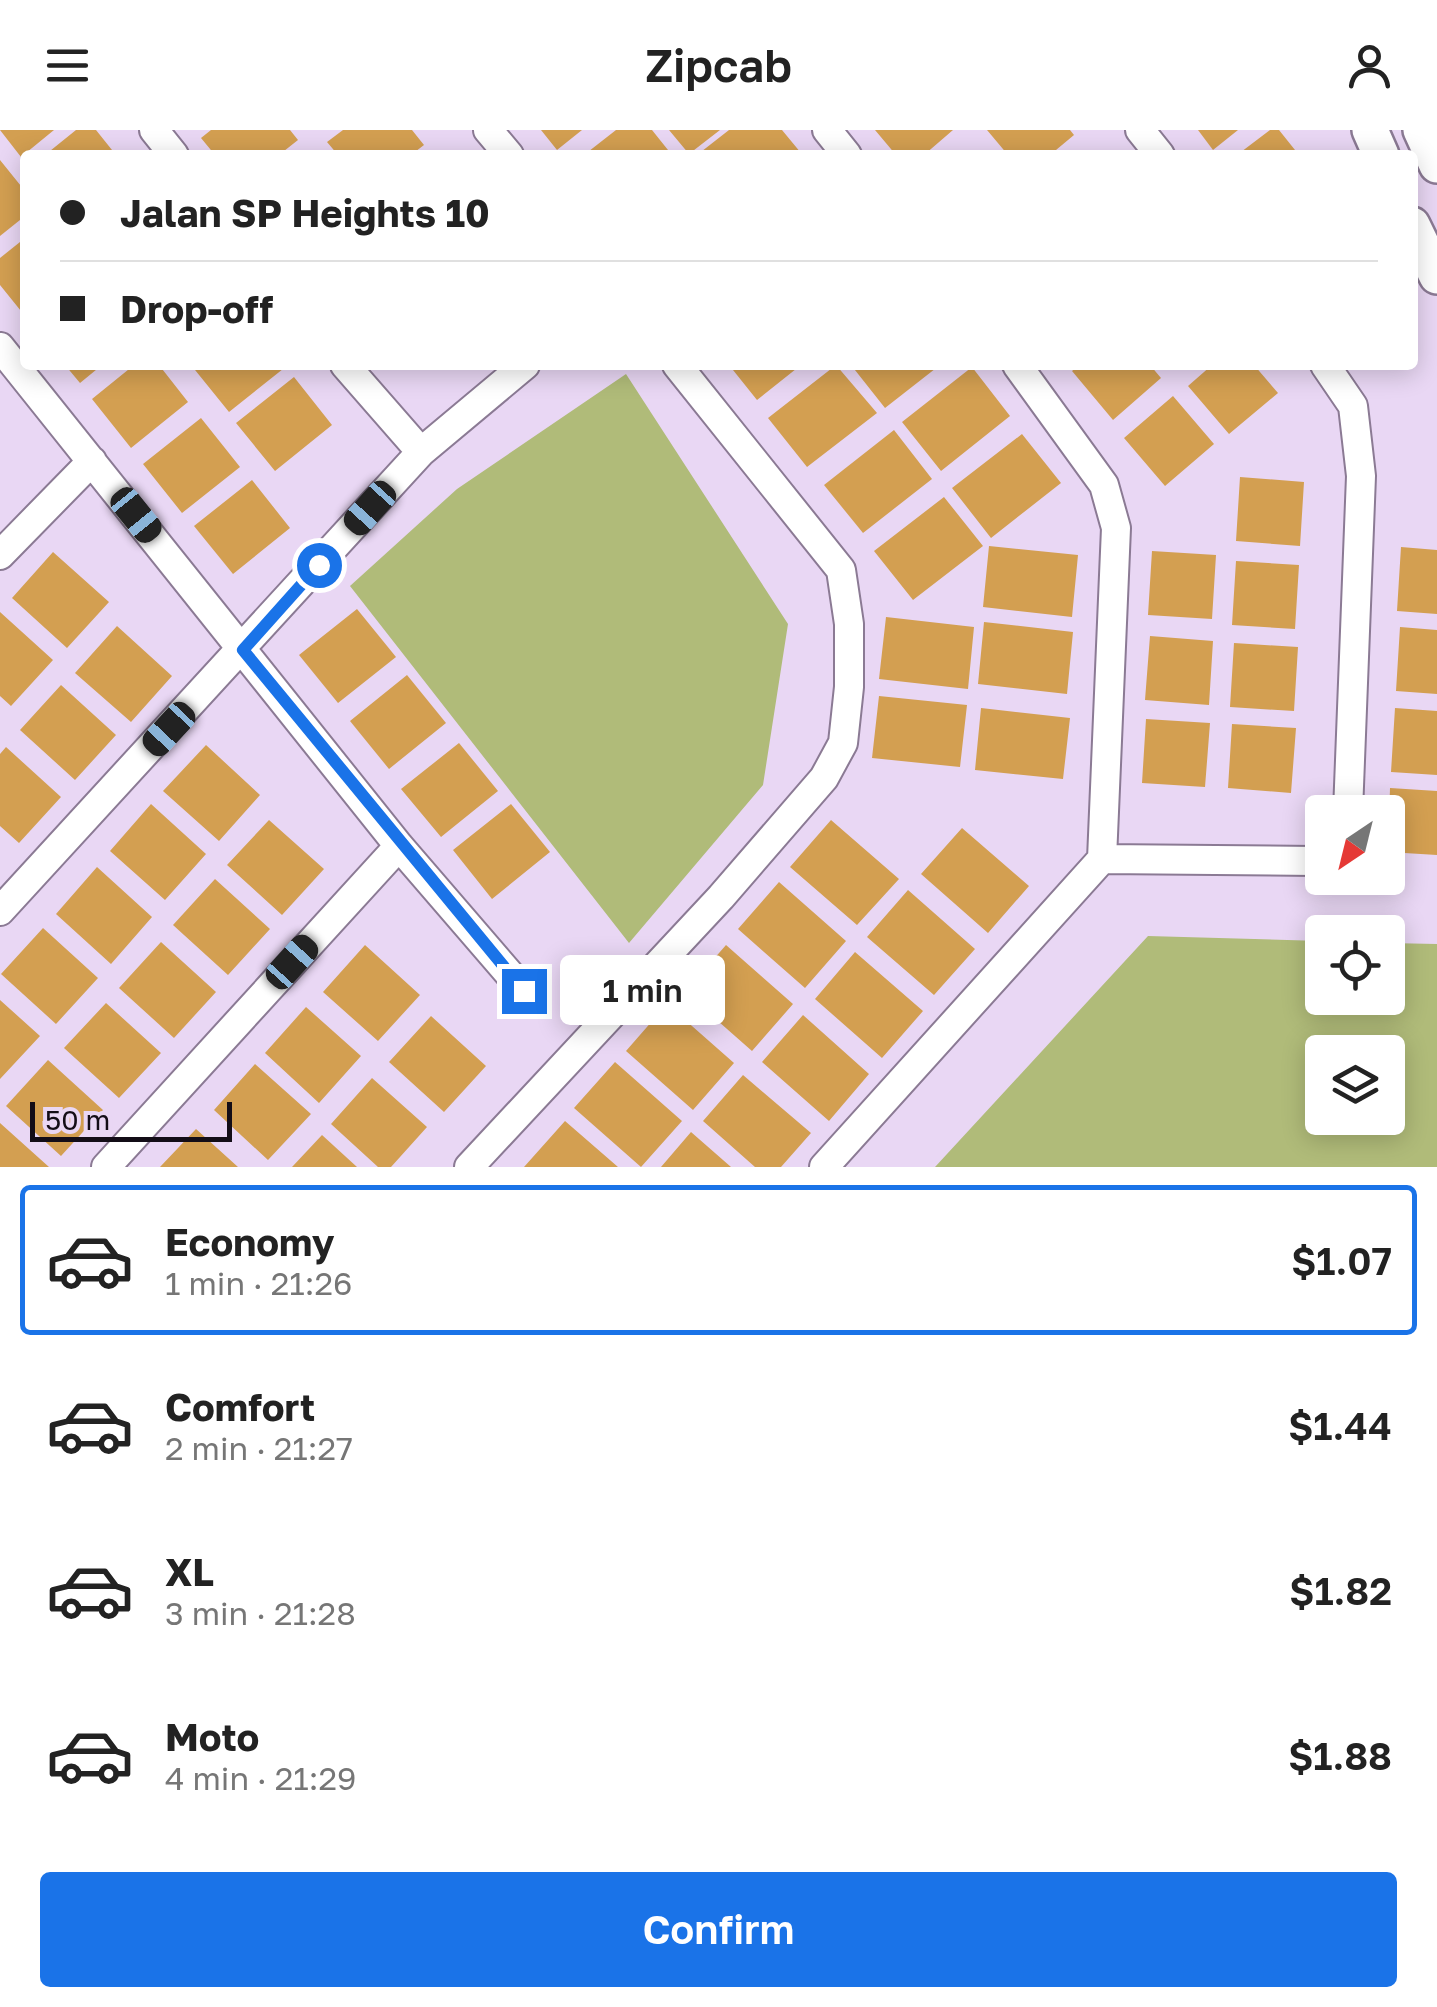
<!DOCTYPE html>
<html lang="en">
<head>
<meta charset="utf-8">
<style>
  body { margin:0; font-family:"Golos Text",sans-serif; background:#f2f2f2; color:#222; height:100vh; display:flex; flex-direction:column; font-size:38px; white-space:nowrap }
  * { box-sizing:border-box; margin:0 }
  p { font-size:32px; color:#767676 }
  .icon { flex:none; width:55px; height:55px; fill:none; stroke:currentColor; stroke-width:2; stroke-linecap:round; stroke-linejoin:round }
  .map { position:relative; height:1037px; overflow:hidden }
  .side { display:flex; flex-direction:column; background:#fff; flex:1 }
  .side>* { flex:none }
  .guide { position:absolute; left:20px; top:20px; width:1398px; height:220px; border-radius:10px; box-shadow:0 5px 25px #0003; display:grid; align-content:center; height:220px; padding:0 40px; background:#fff }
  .needle { width:65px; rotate:215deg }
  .buttons { position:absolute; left:1305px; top:665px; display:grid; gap:20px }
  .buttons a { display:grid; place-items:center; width:100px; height:100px; border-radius:10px; background:#fff; box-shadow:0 5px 25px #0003; font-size:50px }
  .scale { position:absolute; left:30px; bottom:25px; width:202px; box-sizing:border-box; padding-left:10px; border:5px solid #130d17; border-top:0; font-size:28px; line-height:35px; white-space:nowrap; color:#130d17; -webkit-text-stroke:8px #e9d7f4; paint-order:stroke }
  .end { position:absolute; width:45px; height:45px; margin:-22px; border:12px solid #1a73e8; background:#fff; box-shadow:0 0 0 5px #fff }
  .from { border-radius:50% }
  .bubble { position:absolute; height:70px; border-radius:10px; background:#fff; box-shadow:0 5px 25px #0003; font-size:32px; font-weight:600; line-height:70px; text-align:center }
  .car { position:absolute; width:30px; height:60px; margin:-30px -15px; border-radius:12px; box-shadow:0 0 8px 2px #0007; background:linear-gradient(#222 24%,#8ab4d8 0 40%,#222 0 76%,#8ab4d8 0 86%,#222 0) }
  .guide b { display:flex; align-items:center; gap:35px; height:95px; font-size:38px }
  .guide b+b { border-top:2px solid #e0e0e0 }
  .guide i { width:25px; height:25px; background:#222 }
  ul { padding:18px 0 0; list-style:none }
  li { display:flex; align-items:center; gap:30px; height:150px; margin:0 20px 15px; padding:0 20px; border:5px solid transparent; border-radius:10px }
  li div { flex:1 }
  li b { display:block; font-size:38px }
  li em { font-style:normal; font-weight:600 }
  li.on { border-color:#1a73e8 }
  li>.icon { width:90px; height:90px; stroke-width:1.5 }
  .button { display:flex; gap:20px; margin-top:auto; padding:20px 40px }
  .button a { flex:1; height:115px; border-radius:10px; background:#1a73e8; color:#fff; font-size:40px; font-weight:600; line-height:115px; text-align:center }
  header { display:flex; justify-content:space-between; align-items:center; height:130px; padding:0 40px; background:#fff; font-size:45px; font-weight:600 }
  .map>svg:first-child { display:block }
  .green { fill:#b0bb79; fill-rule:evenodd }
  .building { fill:#d39f51 }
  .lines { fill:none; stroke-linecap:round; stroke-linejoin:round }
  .minor-casing { stroke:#8b7a94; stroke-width:32 }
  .tertiary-casing { stroke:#8b7a94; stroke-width:40 }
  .minor { stroke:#fff; stroke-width:28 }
  .tertiary { stroke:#fff; stroke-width:35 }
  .route { stroke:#1a73e8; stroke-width:12 }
</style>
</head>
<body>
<header><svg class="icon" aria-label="menu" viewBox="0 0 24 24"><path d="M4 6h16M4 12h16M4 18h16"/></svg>Zipcab<svg class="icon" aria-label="person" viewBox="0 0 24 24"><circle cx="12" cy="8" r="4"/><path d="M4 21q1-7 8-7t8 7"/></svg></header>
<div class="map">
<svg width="1437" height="1037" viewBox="0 0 1437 1037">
  <rect width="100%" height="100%" fill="#e9d7f4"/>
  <path class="green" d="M626,244L788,494L763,655L629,813L350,456L457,359Z
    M1148,806L1322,811V868H1388V813L1437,814V1037H935ZM1322,922H1388V988H1322Z"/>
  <path class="building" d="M0,0H54L21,27Z
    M76,0H96L116,25H45Z
    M211,0H290L298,10L279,25H215L201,8Z
    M343,0H412L424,15L411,25H338L327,12Z
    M541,0H582L557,20Z
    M616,0H652L672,25H584Z
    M669,0H720L689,24Z
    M729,0H782L801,23L697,25Z
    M875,0H953L924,25H896Z
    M987,0H1070L1074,5L1050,25H1008Z
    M1198,0H1238L1213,20Z
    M1270,0H1279L1299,25H1237Z
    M0,30L25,61V86L0,106Z
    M25,108V186L0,155V128Z
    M65,235H102L80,253Z
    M134,235H159L188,272L131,318L92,269Z
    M191,235H288L229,282Z
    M729,235H801L757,270Z
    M836,235L877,283L807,337L768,288Z
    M851,235H940L885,278Z
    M1079,235H1150L1161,248L1113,290L1072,241Z
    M1212,235H1254L1278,263L1229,304L1188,256Z
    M972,237L1010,286L941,341L902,292Z
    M294,247L332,295L275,341L236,293Z
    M1173,266L1214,314L1165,356L1124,308Z
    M201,288L240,337L182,383L143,334Z
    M894,300L932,349L863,403L824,355Z
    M1022,304L1061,353L991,408L952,358Z
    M1240,347L1304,352L1300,416L1236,411Z
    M252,350L290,398L233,444L194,396Z
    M944,367L983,416L913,470L874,421Z
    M989,416L1078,425L1072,487L983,477Z
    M1401,417L1437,420V484L1397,481Z
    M1152,421L1216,425L1212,489L1148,485Z
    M53,422L109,472L67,518L12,468Z
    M1236,431L1299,435L1295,499L1232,495Z
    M357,479L396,527L338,573L299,525Z
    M0,482L53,530L11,576L0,566Z
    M886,487L974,497L968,559L879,549Z
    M984,492L1073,502L1067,564L978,554Z
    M117,496L172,546L131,592L75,543Z
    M1400,497L1437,500V564L1396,561Z
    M1150,506L1213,511L1209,575L1145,570Z
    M1234,513L1298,517L1294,581L1230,577Z
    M407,545L446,593L389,639L350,591Z
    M61,555L116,605L75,650L20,600Z
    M879,566L967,575L960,637L872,628Z
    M981,578L1070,588L1063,649L975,640Z
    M1395,578L1437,581V645L1391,642Z
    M1146,589L1210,593L1205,657L1142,653Z
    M1232,594L1296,598L1291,663L1228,658Z
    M459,613L498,661L441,707L401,659Z
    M206,615L260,665L219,711L163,661Z
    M6,617L61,667L19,713L0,696V624Z
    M1390,658L1437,661V725L1388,722Z
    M151,674L206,724L165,770L110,721Z
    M511,674L550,722L492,769L453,720Z
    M269,690L324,739L282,785L227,735Z
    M831,690L899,749L857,795L790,737Z
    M962,698L1029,756L988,803L921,744Z
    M97,737L152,787L111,834L56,784Z
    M215,749L270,799L228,845L173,795Z
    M779,752L846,811L805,858L738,799Z
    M908,760L975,819L934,865L867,807Z
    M43,798L98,848L56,894L1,844Z
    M161,812L216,862L174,908L119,858Z
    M365,815L420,865L378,911L323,862Z
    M726,815L793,874L752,921L685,862Z
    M855,822L923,881L882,928L815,869Z
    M0,870L40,906L0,949Z
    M106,873L161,923L119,968L64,918Z
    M667,874L734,933L693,980L626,921Z
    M306,877L361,926L319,973L265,923Z
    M803,885L869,944L829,991L762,932Z
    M431,886L486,936L444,982L389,932Z
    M48,930L103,980L61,1026L6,976Z
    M615,932L682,991L641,1037L574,978Z
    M255,934L311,984L268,1030L214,980Z
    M743,945L811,1003L781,1037H755L703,991Z
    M372,948L427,997L391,1037H378L331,994Z
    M565,991L618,1037H524Z
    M0,993L49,1037H0Z
    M196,999L238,1037H160Z
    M691,1002L731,1037H661Z
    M322,1005L357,1037H292Z"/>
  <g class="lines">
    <defs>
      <path id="minor" d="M154,0L174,25
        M488,0L509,25
        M827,0L847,25
        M1140,0L1160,25
        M0,217L399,716L524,861
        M345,235L421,322
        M1325,235L1353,276L1361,346L1348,682
        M0,425L92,331
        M1102,729L1315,731L1322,727
        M0,781L421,322L525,235
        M106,1037L399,716
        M469,1037L721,767L824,648L843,613L849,557V494L841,440L677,235
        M824,1037L1102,729L1116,398L1104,355L1017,235"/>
      <path id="tertiary" d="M1370,0L1381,25
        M1421,0L1437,35
        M1412,95L1437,146"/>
    </defs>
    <use href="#minor" class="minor-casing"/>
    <use href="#tertiary" class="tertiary-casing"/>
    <use href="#minor" class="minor"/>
    <use href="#tertiary" class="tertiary"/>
  </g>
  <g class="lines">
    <path class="route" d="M319,435L243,520L524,861"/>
  </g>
</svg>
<div class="buttons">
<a><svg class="needle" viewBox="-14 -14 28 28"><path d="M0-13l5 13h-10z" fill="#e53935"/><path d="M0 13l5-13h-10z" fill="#767676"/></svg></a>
<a><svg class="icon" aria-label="locate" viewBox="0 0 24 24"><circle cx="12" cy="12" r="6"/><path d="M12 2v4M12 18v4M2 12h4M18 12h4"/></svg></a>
<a><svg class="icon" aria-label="layers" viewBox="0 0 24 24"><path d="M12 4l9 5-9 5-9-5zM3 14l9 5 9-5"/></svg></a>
</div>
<div class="scale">50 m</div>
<i class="end from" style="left:319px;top:435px"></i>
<i class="end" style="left:524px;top:861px"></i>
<div class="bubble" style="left:560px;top:825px;width:165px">1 min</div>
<i class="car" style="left:370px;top:378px;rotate:222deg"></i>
<i class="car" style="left:136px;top:385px;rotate:141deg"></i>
<i class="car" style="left:169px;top:599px;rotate:223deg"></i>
<i class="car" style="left:292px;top:832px;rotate:42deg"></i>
<div class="guide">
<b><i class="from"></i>Jalan SP Heights 10</b>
<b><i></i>Drop-off</b>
</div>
</div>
<section class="side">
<ul>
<li class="on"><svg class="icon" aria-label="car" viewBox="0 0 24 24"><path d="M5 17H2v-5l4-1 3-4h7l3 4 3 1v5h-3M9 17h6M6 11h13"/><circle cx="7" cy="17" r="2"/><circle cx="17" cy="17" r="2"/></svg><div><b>Economy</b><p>1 min · 21:26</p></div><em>$1.07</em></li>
<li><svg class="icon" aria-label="car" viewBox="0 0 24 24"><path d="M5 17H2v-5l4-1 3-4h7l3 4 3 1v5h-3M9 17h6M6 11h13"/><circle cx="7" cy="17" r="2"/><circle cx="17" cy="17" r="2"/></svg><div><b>Comfort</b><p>2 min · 21:27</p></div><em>$1.44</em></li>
<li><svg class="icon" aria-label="car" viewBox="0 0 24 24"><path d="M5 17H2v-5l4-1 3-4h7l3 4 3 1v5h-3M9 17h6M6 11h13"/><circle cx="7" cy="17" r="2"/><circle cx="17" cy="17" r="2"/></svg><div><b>XL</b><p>3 min · 21:28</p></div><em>$1.82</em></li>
<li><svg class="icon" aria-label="car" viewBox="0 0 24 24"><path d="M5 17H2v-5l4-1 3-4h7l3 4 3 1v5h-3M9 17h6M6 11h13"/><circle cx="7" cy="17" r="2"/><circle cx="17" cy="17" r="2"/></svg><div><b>Moto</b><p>4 min · 21:29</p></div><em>$1.88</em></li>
</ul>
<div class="button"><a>Confirm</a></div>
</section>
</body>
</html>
